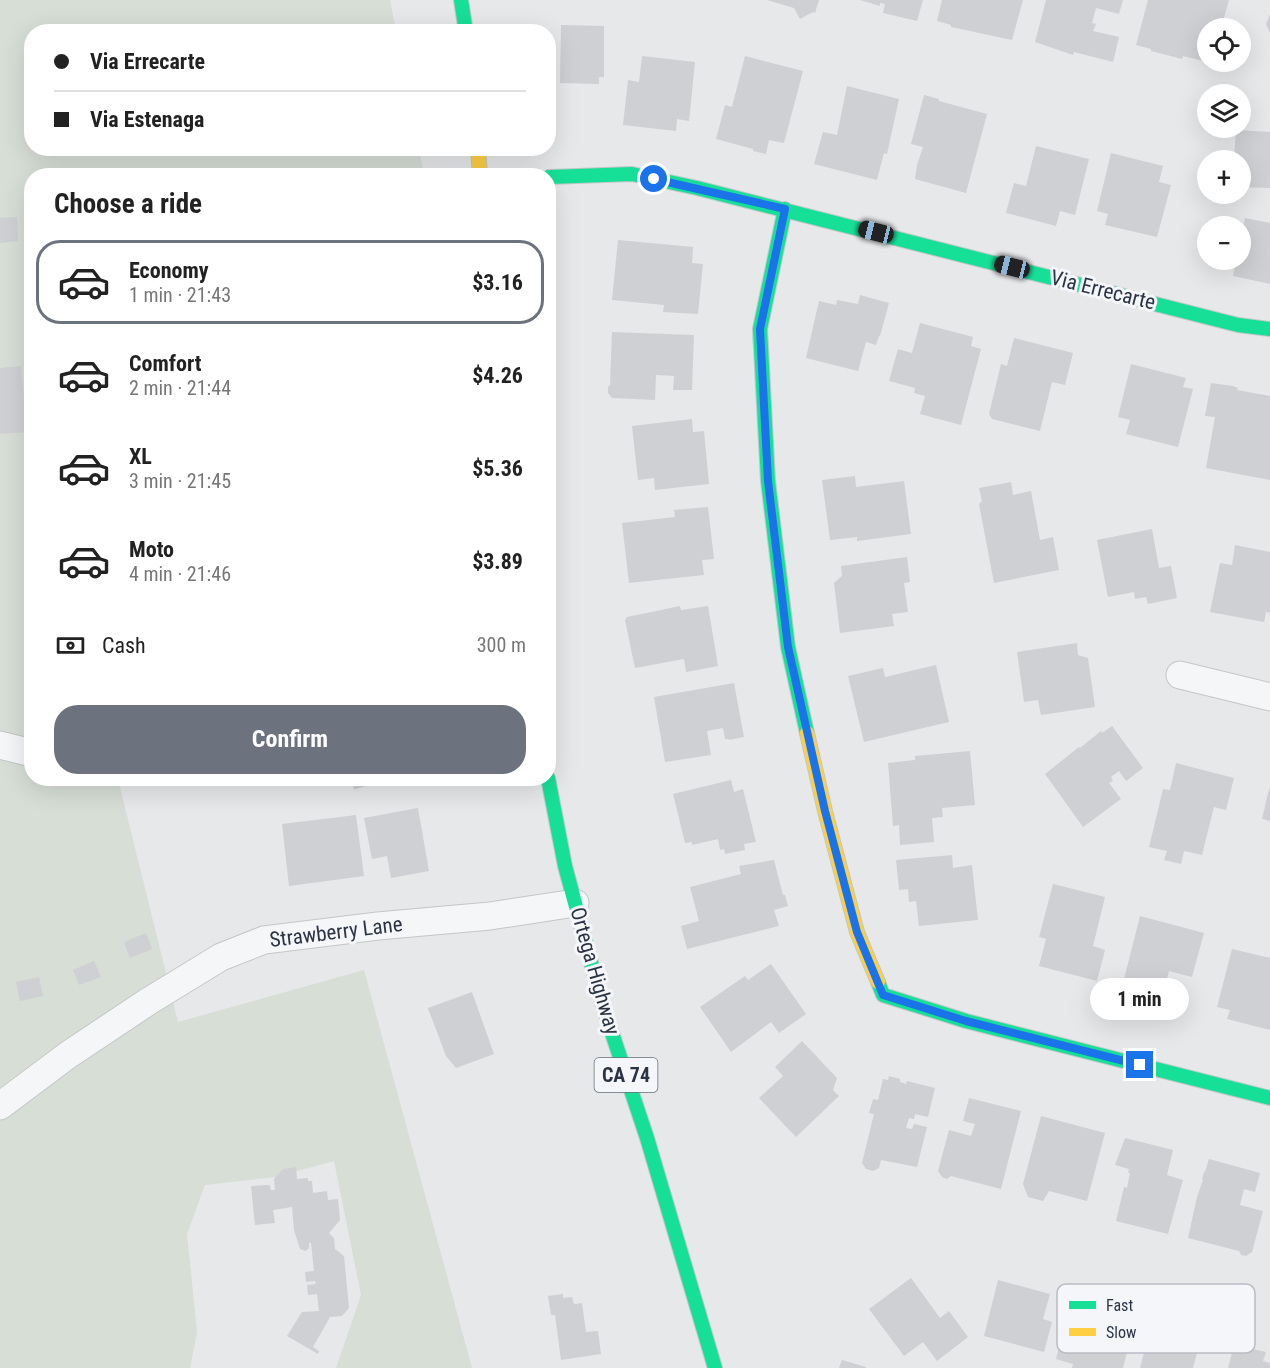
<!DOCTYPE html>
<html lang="en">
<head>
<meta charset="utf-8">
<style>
  body { margin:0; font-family:"Roboto Condensed",sans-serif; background:#f2f2f2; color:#222; height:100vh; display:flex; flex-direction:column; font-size:22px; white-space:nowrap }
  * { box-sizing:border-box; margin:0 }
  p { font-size:20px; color:#767676 }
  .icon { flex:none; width:33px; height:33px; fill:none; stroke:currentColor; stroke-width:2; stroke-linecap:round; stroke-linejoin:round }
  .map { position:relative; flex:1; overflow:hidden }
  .details { position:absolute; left:24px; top:168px; width:532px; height:618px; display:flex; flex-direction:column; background:#fff; border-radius:24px; box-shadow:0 6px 24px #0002 }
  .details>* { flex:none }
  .banner { position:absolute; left:24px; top:24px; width:532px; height:132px; border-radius:24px; box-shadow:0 6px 24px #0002; display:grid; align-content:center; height:132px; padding:0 30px; background:#fff }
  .tools { position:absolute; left:1197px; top:18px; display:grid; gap:12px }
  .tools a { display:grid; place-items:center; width:54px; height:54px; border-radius:50%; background:#fff; box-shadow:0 6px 24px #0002; font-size:30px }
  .end { position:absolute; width:27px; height:27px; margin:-14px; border:8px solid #1a73e8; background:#fff; box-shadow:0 0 0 3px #fff }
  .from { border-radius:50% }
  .bubble { position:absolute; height:42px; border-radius:21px; background:#fff; box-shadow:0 6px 24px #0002; font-size:20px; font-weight:700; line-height:42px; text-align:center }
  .car { position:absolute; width:18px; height:36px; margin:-18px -9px; border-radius:8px; box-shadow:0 0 4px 2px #0007; background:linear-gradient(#222 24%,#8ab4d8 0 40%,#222 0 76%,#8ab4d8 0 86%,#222 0) }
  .banner b { display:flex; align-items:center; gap:21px; height:57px; font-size:22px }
  .banner b+b { border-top:2px solid #e0e0e0 }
  .banner i { width:15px; height:15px; background:#222 }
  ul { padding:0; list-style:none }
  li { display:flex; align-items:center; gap:18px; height:84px; margin:0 12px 9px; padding:0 18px; border:3px solid transparent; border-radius:24px }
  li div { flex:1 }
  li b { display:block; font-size:22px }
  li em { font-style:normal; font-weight:700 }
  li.active { border-color:#6c737f }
  li>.icon { width:54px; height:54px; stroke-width:1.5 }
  h2 { padding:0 30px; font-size:27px; line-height:72px }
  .pay { display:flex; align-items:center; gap:15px; height:66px; padding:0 30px; font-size:22px }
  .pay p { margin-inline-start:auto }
  .action { display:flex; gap:12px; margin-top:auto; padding:12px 30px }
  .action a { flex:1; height:69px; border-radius:24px; background:#6c737f; color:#fff; font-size:24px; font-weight:700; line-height:69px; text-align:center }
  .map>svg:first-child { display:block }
  .green { fill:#d6ded6 }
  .building { fill:#ced0d3 }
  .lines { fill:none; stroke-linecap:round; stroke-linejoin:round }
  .street-casing { stroke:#c4c6c8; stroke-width:29 }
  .fast-casing { stroke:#c4c6c8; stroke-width:16 }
  .slow-casing { stroke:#c4c6c8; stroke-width:16 }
  .street { stroke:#f5f6f7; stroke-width:27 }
  .fast { stroke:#16e098; stroke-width:14 }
  .slow { stroke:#ffcf43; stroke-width:14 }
  .route { stroke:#1a73e8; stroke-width:8 }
  .labels { text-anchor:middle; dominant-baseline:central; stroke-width:6; stroke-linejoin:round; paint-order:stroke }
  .shield { fill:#f4f6f9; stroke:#676e7b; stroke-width:1.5 }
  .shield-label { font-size:20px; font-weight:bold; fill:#2b3445 }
  .street-label { font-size:21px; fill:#2b3445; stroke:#f4f6f9 }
  .key { fill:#f4f6f9; stroke:#b8bcc3; stroke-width:1.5 }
  .key-label { font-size:16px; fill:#2b3445 }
</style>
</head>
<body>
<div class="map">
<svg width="1270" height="1368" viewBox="0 0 1270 1368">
  <rect width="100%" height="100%" fill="#e6e8ea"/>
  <path class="green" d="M0,0H390L396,31L32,32V148L419,149L424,175L32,176V778L118,779L178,1022L364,970L472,1368H336L361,1295L334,1161L275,1177L205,1185L187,1234L197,1332L190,1368H0Z"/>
  <path class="building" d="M767,0H819L815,13L813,12L800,19L794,8Z
    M860,0H923L917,21L883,13L885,4L880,3V6Z
    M942,0H1023L1012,40L951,27V25L937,21Z
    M1046,0H1123L1119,14L1096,8L1092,23L1096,24L1093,31L1119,37L1113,62L1074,52L1073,55L1035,42Z
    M1148,0H1229L1221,28H1208V62L1183,56L1182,59L1151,51V49L1136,45Z
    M1270,14V33L1266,24Z
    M561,25L604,26V77H599V84L560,83Z
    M642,56L695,62L689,121L677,119L676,131L623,125L628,80L639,82Z
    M745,56L803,71L784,143L769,140L766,154L753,151V149L716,139L725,105L732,107Z
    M847,86L899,99L887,154L884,153L877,180L814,164L823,132L837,135Z
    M924,95L939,99V101L987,114L966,193L915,179L917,165L923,147L911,144Z
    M1236,130L1270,132V188L1240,187V160H1234Z
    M1036,146L1089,159L1075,215L1060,211L1056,226L1006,213L1014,183L1026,186Z
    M1111,153L1163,166L1159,182L1171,185L1157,237L1105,225L1108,214L1097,211Z
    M17,217L18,241L0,243V218Z
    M1245,218L1270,223V284L1233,276L1236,260H1240V239Z
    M618,240L693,247L692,263L703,264L698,314L663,312L664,305L612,300Z
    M860,295L889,303L880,336H879L876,345L866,342L858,371L806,358L819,301L836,305L837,300L858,304Z
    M920,323L973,337L971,346L981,349L961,425L920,414L925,396L914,393L915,388L889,381L898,349L912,353Z
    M612,332L694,335L692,390H673L674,376L656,375L655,400L612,398L608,393V387L610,385Z
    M1014,338L1073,353L1065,385L1052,382L1040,431L992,419L989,414L1001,364L1007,366Z
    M1131,364L1186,378L1183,387L1193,389L1178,447L1126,434L1130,420L1118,417Z
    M21,366L27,432L0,434V368Z
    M1211,383L1233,386L1238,388L1237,390L1270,396V480L1206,468L1215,417L1205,416Z
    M692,419L693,432L704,431L709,484L655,490L654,478L638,480L632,426Z
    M855,476L856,487L904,481L911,534L857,541V537L830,540L822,480Z
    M1011,482L1013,495L1031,491L1040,540L1053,537L1059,570L994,583L979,504L982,501L979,488Z
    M708,507L714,559L702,560L704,575L629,583L622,523L675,517L674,510Z
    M1152,529L1159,568L1171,566L1177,598L1148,604L1146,597L1135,599L1134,592L1108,597L1097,540Z
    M1235,545L1270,552V613L1266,612L1264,622L1210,612L1220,563L1232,565Z
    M907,557L910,582L904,583L908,612L892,614L894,626L840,633L834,583L842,576L841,566Z
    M680,606L681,610L708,606L718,666L686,672L684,659L635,668L625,620L627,617Z
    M1077,643L1078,655L1088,658L1095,707L1041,715L1038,700L1024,702L1017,652Z
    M936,665L949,722L864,742L848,676L883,668L885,677Z
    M734,683L744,737L729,740V739H725L723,728L707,731L711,755L665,762L654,697Z
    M1112,726L1143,768L1126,781L1119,771L1111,777L1113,781L1109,783L1121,799L1083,827L1045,774L1079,747L1080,748L1101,731L1102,733Z
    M970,751L975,805L942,808L943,817L932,818L934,842L900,845L899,825L893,826L888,763L915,760V756Z
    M1176,763L1234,778L1226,810L1214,807L1202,855L1184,851L1181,864L1164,860L1167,851L1149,847L1163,789L1170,790Z
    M350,778H386V779L354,790Z
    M731,780L734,792L743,789L756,842L744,844L745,850L725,854L724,849L720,850L718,839L692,845V842L685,843L673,794Z
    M1269,789H1270V821L1262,819Z
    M418,808L429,871L391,878L387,856L372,859L364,818Z
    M356,815L364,876L289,886L282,824Z
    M952,855L953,868L972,865L978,920L919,926L916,901L909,902L908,889L899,890L896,860Z
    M774,860L783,895H785L788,906L774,910L779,926L687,949L681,926L699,921L690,887L741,874L739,866Z
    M1053,884L1105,897L1093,946L1105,950L1097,981L1039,966L1046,939L1039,937Z
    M1140,916L1204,933L1192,977L1169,971L1165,987L1178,991L1173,1009L1120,995Z
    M146,933L152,949L130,958L124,942Z
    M1232,949L1270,958V1030L1227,1019L1230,1010L1217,1007Z
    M94,961L101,977L79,985L73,970Z
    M771,964L806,1014L779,1033L771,1022L731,1052L700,1007L745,976L748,980Z
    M39,977L43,996L20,1001L16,982Z
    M472,992L494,1054L456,1068L446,1056L428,1008Z
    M802,1041L837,1078L833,1090L839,1096L796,1137L759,1098L783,1076L775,1067Z
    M889,1076L900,1079V1082L906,1084L907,1081L935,1088L928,1117L915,1114L914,1119L909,1118L906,1128L912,1129L914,1124L927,1127L917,1167L881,1160L879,1168L873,1171L866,1169L862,1163L874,1114L869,1113L873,1099L878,1100L883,1079L888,1080Z
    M969,1098L1021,1111L1001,1189L951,1176L947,1179L942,1177L938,1171L949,1130L971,1136L975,1124L963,1121Z
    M1041,1116L1105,1133L1087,1201L1049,1191L1043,1201L1028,1197L1023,1184Z
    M1125,1138L1173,1150L1167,1175L1183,1180L1168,1234L1116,1221L1124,1187L1127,1188L1130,1173H1128L1129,1169L1115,1165Z
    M1209,1159L1260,1173L1255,1192L1244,1189L1240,1205L1263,1211L1252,1252L1246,1256L1241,1255L1239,1251L1188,1238L1197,1197L1203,1180L1202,1179L1204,1172H1205Z
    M296,1167L297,1179L308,1178V1181H312L313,1193L327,1191L328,1200L338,1199L340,1220L329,1233L334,1238L335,1249L344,1256L349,1308L342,1316L330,1317L313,1347L319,1351L318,1354L287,1336L302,1312L319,1311L317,1294L308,1295L307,1285L316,1284L315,1281L306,1282L305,1272L314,1271L311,1243H309V1248L306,1251L300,1249L294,1230L292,1207L273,1210L275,1223L255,1225L251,1186L270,1185L271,1190H275L274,1179L283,1169Z
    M911,1278L940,1318L949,1311L968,1337L937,1361L923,1342L904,1356L869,1309Z
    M998,1280L1050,1294L1043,1319L1052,1322L1044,1352L984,1336Z
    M563,1294V1298L572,1297L574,1304L582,1303L586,1332L598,1331L601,1354L561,1360L555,1315H551L548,1296Z
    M1069,1309L1103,1317L1105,1309L1136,1317L1123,1368H1072L1073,1364L1056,1359Z
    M1153,1318L1203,1331L1193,1368H1140Z
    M1234,1345L1266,1352L1263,1361L1270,1363V1368H1228Z
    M842,1360L866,1367V1368H839Z"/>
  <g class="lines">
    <defs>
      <path id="street" d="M1180,675L1270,697
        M0,745L32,753
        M0,1106L68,1055L149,1001L221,957L264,940L378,926L490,916L575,903"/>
      <path id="fast" d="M461,0L466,32
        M549,177L632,174L697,188L1238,325L1270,329
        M785,209L760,329L768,481L788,647L807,733
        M548,778L565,866L602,1003L647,1138L715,1368
        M878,982L883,995L966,1021L1270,1098"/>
      <path id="slow" d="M478,148L480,176
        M807,733L825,811L857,932L878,982"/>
    </defs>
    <use href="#street" class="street-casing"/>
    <use href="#fast" class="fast-casing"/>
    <use href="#slow" class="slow-casing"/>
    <use href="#street" class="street"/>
    <use href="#fast" class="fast"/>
    <use href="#slow" class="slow"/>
  </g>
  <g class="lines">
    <path class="route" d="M654,179L785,209L760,329L768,481L788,647L825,811L857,932L883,995L966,1021L1140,1065"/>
  </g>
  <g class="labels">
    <rect class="shield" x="594.5" y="1058" width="63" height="34" rx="4.5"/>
    <g class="shield-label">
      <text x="626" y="1075">CA 74</text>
    </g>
    <g class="street-label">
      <text transform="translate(1103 290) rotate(14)">Via Errecarte</text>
      <text transform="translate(336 932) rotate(-7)">Strawberry Lane</text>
      <text transform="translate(595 971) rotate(74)">Ortega Highway</text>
    </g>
  </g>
  <rect x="1057" y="1284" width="198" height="69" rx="9" class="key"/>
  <rect x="1069" y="1301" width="27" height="8" fill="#16e098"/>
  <rect x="1069" y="1328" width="27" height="8" fill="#ffcf43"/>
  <g class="key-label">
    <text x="1106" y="1311">Fast</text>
    <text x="1106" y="1338">Slow</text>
  </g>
</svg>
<div class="tools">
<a><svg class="icon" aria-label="locate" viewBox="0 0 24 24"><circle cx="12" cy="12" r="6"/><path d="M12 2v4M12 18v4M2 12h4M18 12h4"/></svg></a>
<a><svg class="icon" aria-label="layers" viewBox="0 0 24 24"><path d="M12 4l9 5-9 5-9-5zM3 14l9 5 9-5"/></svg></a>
<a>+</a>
<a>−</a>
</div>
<i class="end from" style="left:654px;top:179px"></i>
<i class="end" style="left:1140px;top:1065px"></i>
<div class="bubble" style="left:1090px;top:978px;width:99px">1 min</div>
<i class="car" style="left:876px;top:232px;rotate:284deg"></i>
<i class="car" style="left:1012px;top:267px;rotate:284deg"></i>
<div class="banner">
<b><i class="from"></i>Via Errecarte</b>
<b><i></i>Via Estenaga</b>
</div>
<section class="details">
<h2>Choose a ride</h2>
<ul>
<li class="active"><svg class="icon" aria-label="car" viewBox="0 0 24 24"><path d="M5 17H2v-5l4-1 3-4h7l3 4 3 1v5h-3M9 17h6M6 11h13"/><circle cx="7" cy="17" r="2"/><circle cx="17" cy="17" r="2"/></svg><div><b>Economy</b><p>1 min · 21:43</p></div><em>$3.16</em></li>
<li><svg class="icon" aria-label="car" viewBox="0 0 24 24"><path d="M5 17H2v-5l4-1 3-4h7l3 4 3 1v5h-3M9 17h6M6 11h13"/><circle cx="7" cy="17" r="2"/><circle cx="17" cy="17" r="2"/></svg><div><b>Comfort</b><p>2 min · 21:44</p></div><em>$4.26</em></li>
<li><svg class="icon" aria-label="car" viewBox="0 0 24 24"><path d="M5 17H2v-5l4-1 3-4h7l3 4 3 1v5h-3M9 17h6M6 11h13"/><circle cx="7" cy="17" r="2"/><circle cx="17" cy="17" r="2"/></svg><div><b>XL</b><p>3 min · 21:45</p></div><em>$5.36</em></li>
<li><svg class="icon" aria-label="car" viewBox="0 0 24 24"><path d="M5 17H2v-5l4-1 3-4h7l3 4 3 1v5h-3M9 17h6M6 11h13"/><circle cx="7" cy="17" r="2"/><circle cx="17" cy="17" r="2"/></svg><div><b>Moto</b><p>4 min · 21:46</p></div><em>$3.89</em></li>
</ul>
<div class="pay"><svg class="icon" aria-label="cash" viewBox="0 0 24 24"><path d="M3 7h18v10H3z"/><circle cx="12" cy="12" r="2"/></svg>Cash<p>300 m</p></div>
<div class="action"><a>Confirm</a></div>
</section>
</div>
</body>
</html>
